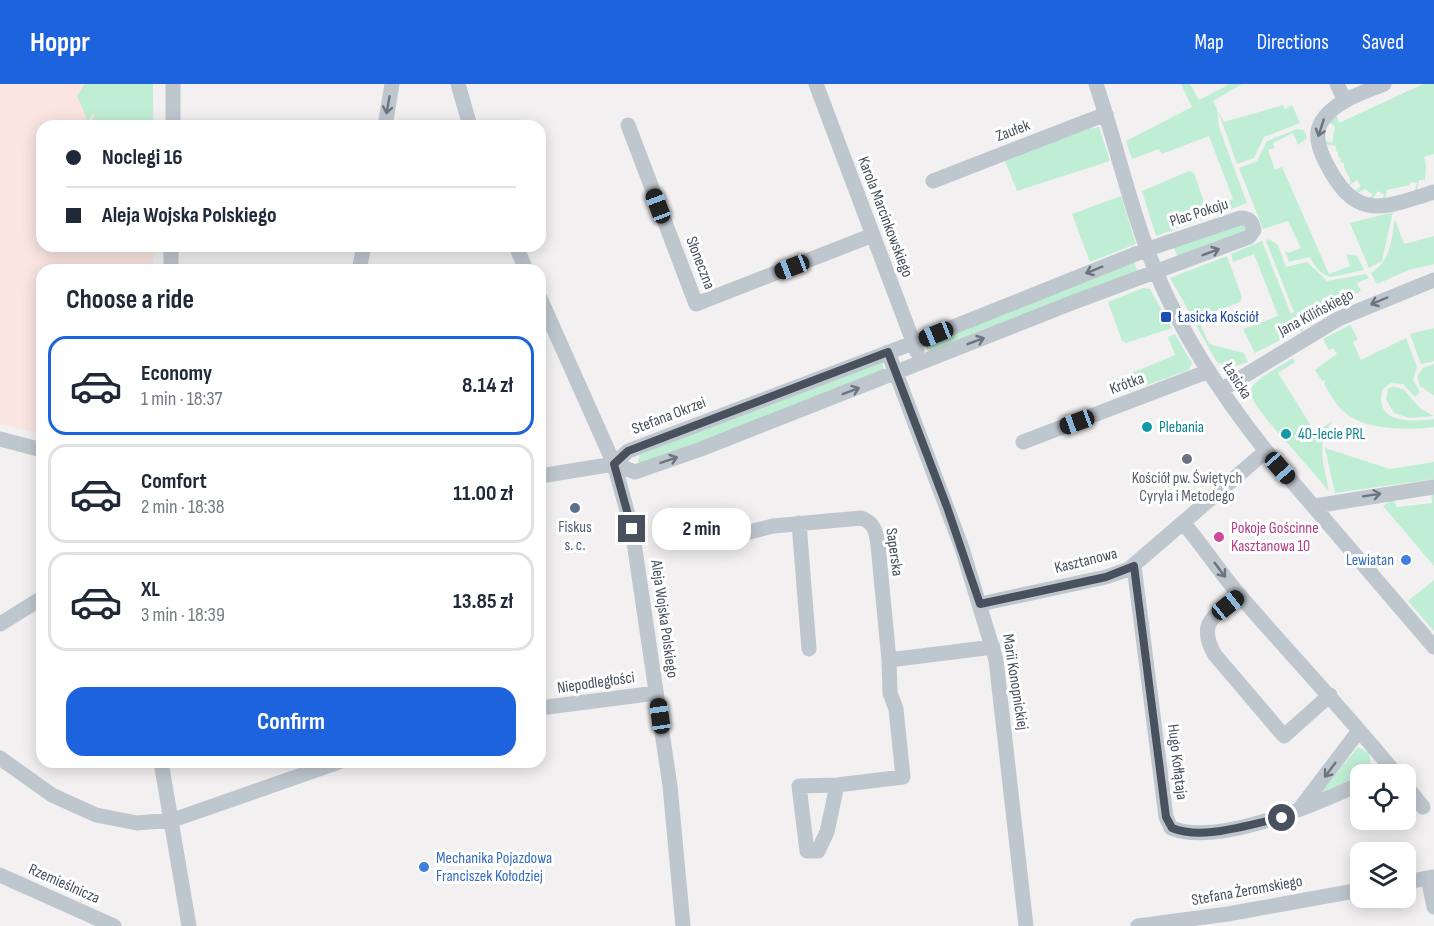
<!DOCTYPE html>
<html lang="en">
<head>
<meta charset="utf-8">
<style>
  body { margin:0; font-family:"Sofia Sans Condensed",sans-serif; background:#f6f6f7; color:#1f2937; height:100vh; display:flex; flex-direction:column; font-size:22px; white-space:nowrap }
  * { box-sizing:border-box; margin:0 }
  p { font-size:20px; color:#747a83 }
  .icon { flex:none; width:33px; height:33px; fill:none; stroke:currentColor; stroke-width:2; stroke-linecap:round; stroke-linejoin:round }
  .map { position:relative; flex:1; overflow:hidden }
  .sheet { position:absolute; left:36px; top:180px; width:510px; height:504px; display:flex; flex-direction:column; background:#fff; border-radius:18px; box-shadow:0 3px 15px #0003 }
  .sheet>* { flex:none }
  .top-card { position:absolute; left:36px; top:36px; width:510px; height:132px; border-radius:18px; box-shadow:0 3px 15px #0003; display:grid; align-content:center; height:132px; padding:0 30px; background:#fff }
  .tools { position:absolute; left:1350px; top:680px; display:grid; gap:12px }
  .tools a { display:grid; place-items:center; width:66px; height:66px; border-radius:12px; background:#fff; box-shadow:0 3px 15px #0003; font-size:30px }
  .end { position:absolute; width:27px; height:27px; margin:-14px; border:8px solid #48515d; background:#fff; box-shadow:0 0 0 3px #fff }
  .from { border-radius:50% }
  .bubble { position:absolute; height:42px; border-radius:18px; background:#fff; box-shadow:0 3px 15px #0003; font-size:20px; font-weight:700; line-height:42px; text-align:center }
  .car { position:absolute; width:18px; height:36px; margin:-18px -9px; border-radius:8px; box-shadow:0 0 4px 2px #0007; background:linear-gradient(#222 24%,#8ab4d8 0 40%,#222 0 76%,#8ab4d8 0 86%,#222 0) }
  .top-card b { display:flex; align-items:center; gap:21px; height:57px; font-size:22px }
  .top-card b+b { border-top:2px solid #e0e1e3 }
  .top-card i { width:15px; height:15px; background:#1f2937 }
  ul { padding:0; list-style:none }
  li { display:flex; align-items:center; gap:18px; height:99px; margin:0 12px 9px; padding:0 18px; border:3px solid #e0e1e3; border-radius:18px }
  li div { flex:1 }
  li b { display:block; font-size:22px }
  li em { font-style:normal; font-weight:700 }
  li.on { border-color:#1e63de }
  li>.icon { width:54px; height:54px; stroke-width:1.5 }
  h2 { padding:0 30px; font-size:27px; line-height:72px }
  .primary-button { display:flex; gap:12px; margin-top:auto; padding:12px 30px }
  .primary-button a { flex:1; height:69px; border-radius:18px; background:#1e63de; color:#fff; font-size:24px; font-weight:700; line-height:69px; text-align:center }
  header { display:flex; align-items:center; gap:36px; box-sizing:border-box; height:84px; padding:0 30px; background:#1e63de; color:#fff }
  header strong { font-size:28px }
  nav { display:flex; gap:33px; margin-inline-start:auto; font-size:21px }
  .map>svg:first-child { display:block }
  .medical { fill:#fae5e1 }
  .green { fill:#c0eed5 }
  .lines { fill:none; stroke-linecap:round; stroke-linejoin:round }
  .street { stroke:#bec6ce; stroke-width:15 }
  .oneway { stroke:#6b747f }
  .route { stroke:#48515d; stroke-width:8 }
  .transit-dot { fill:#1a4fb4; stroke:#fff; stroke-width:2 }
  .culture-dot { fill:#0f9aa8; stroke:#fff; stroke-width:2 }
  .worship-dot { fill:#6b7280; stroke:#fff; stroke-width:2 }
  .service-dot { fill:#5c6f8a; stroke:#fff; stroke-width:2 }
  .hotel-dot { fill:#d1479c; stroke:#fff; stroke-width:2 }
  .shop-dot { fill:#3f7fe0; stroke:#fff; stroke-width:2 }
  .labels { text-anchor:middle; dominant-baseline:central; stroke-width:6; stroke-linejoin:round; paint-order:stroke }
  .street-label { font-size:16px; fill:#48515d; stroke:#fff }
  .transit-label { font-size:16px; fill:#164399; stroke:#fff; text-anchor:start }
  .culture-label { font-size:16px; fill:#0d838f; stroke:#fff; text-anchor:start }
  .worship-label { font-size:16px; fill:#5b616d; stroke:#fff }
  .service-label { font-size:16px; fill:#4e5e75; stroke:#fff }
  .hotel-label { font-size:16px; fill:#b23c85; stroke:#fff; text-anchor:start }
  .shop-label { font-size:16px; fill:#366cbe; stroke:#fff; text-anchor:end }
</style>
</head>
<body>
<header>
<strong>Hoppr</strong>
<nav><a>Map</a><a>Directions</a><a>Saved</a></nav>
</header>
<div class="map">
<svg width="1434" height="842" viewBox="0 0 1434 842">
  <rect width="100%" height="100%" fill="#f2f0f0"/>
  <path class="medical" d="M0,0H153L154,42H42V162H153V186H42V350L0,340Z"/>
  <path class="green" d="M85,0H153V42H115V39L99,36L98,42L91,41L95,31L92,30L88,37L77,12Z
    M1181,0H1190L1199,16L1230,0H1242L1213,17L1217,25L1219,43L1247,119L1215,131L1213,123L1233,115L1209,52L1162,70L1159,65L1132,75L1126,57L1192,23Z
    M1423,0H1434V70L1424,73L1426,81L1425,96H1419L1417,108L1414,109L1417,99L1411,98L1410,101L1387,106L1385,117L1380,118L1384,111L1378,107L1371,117L1367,115L1373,111L1365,105L1356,110L1353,109L1361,102L1357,96L1346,104L1342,100H1350C1351,91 1343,88 1344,79L1340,78L1341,74L1338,73V68L1336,67V62L1324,60L1323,55L1332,59L1335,43L1327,36L1336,29L1339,39Z
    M1283,21L1285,25L1292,21L1300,39L1264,53L1254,74L1237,80L1218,27L1224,38Z
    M1099,43L1110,77L1017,107L1005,77L1087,45Z
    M1297,45L1304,46L1307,54L1298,61L1293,49L1273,59L1274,64L1268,66L1275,86L1282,83L1329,190L1350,182L1346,170L1357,172L1364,186L1331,193C1321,191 1314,182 1310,173L1289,178L1285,167L1288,169L1301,164L1288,137L1263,145L1239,84L1257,77L1267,57Z
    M1189,87L1194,89L1209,133L1156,152L1142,107Z
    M1121,112L1136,160L1090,178L1072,130Z
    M1393,128L1382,177L1369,184L1350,139Z
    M1395,135L1404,160L1434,152V180L1409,186L1377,200L1371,189C1391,177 1391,156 1395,135Z
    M1244,139L1249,148L1179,176L1173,162Z
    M1269,155L1278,161L1286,183L1307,178L1327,197L1366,190L1369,194L1357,199L1361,207L1306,236L1302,249L1300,246L1255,269L1243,245L1278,232L1254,170L1233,178L1231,170L1262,157L1291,230L1294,228L1266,157Z
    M1227,172L1242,213L1240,218L1194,236L1170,194Z
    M1134,177L1138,189L931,268L926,264V260Z
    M1143,204L1150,205L1172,244L1126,259L1122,257L1108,218Z
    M1200,239L1209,260L1244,269L1248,278L1229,284L1216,277L1196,241Z
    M1350,241L1358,255L1353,258L1361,276L1406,254L1417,283L1413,296L1420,308L1415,313L1403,300L1391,299L1383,305C1372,340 1413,338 1434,335V343C1407,346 1364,347 1343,327C1335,320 1330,309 1324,300L1326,296L1322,297L1315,286L1337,270L1333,264L1329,266L1323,255Z
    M1434,244V277L1421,280L1410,250Z
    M1175,250L1192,279L1189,286L1116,312L1110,298L1175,271L1168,253Z
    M1293,274L1295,278L1278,289L1315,348L1333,337C1314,357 1325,384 1329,407L1284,355L1286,352L1283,349L1280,351C1239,302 1240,306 1293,274Z
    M882,277L884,287L644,381L638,378L640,369Z
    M1434,280V311H1433L1420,302L1417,292L1423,284Z
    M1393,302L1404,306L1421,325L1434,332L1410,334L1394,329L1386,315L1388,305Z
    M1325,364L1390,385L1434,378V395L1335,409Z
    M1431,408H1434V482L1383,422L1393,415L1397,423L1432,419Z
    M1434,496V547L1408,517Z
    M1358,663L1369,669L1371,683L1353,695L1318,711Z"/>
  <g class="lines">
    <path class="street" d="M458,0L470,42
      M816,0L917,268
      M1096,0C1117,62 1131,128 1156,188C1182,251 1224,314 1266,367L1434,563
      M1337,0L1345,17
      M1384,0C1362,9 1335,17 1322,37C1314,49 1319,65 1325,77C1355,136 1378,126 1434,108
      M628,41L696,220L873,151
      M173,42V0
      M385,42L392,0
      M933,97L1106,30
      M516,162L526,186
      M171,186V162
      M359,186L364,162
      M540,214L614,380L632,445L670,702L683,842
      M888,268L962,464L996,576L1026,842
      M1221,306L1338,235L1434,196
      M0,355L42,366
      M1023,358L1209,287
      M540,392L614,380L635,388L701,365L1074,218L1249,153L1254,146C1252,137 1249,134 1240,134L1148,165L913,259L628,367L614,380
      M1315,422L1434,403
      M799,439L809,565
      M1184,440C1204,463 1221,490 1241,513C1292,572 1346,629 1396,690
      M746,449L773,442L861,434C875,439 876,448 878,461L889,576L993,563
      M1134,482L1166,733L1171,744C1218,763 1316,720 1360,700
      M1240,511C1215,532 1196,538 1215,571L1284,652L1330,611
      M980,520L1106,493L1129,485L1266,367
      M0,540L42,514
      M540,624L656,609
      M0,674L52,711L96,731L137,739L173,736L339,678
      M161,678L189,842
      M837,701L827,748L818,767H807L799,702L837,701L903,693L896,625L890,609L889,576
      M1406,702L1423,723
      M1301,723L1358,648
      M0,791L114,842
      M1428,794L1434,823
      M1406,798L1434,793
      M1138,842L1228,830L1360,806"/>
  </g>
  <defs><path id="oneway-shaft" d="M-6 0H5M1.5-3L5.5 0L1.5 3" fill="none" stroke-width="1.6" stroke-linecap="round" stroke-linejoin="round" transform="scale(1.5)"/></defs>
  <g class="oneway">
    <use href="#oneway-shaft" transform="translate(388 21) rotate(100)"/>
    <use href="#oneway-shaft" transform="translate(1321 44) rotate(108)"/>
    <use href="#oneway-shaft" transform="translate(1211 168) rotate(-21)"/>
    <use href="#oneway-shaft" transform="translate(1094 186) rotate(158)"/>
    <use href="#oneway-shaft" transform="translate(1379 217) rotate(157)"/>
    <use href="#oneway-shaft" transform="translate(976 257) rotate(-21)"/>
    <use href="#oneway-shaft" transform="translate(851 307) rotate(-21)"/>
    <use href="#oneway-shaft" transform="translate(669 376) rotate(-19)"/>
    <use href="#oneway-shaft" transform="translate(1372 411) rotate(-9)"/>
    <use href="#oneway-shaft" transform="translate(1220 486) rotate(53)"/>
    <use href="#oneway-shaft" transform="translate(1330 686) rotate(127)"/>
  </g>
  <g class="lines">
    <path class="route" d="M632,445L614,380L628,367L888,268L947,423L980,520L1106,493L1134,482L1166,733L1172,744C1204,757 1248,740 1282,734"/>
  </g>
  <rect class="transit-dot" x="1160" y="227" width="12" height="12" rx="3"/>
  <g class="culture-dot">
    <circle cx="1147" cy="343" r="6"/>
    <circle cx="1286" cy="350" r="6"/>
  </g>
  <circle class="worship-dot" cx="1187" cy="375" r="6"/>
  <circle class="service-dot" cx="575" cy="424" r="6"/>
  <circle class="hotel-dot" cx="1219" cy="453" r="6"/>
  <g class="shop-dot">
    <circle cx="1406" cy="476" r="6"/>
    <circle cx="424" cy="783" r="6"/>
  </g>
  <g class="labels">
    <g class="street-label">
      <text transform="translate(1013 47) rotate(-21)">Zaułek</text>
      <text transform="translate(1199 129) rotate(-18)">Plac Pokoju</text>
      <text transform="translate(885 133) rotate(69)">Karola Marcinkowskiego</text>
      <text transform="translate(700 179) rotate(69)">Słoneczna</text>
      <text transform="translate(1316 229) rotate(-28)">Jana Kilińskiego</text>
      <text transform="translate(1237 297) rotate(57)">Łasicka</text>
      <text transform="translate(1127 300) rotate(-20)">Krótka</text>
      <text transform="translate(669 332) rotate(-21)">Stefana Okrzei</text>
      <text transform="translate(894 468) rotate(82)">Saperska</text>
      <text transform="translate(1086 477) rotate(-14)">Kasztanowa</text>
      <text transform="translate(664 535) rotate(82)">Aleja Wojska Polskiego</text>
      <text transform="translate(1015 598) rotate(81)">Marii Konopnickiej</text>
      <text transform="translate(596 599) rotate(-8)">Niepodległości</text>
      <text transform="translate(1177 678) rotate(83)">Hugo Kołłątaja</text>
      <text transform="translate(64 800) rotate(24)">Rzemieślnicza</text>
      <text transform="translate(1247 807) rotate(-10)">Stefana Żeromskiego</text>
    </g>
    <g class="transit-label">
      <text x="1178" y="233">Łasicka Kościół</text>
    </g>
    <g class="culture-label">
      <text x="1159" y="343">Plebania</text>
      <text x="1298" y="350">40-lecie PRL</text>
    </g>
    <g class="worship-label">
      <text x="1187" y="394">Kościół pw. Świętych<tspan x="1187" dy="18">Cyryla i Metodego</tspan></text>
    </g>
    <g class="service-label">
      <text x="575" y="443">Fiskus<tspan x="575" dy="18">s. c.</tspan></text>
    </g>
    <g class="hotel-label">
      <text x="1231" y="444">Pokoje Gościnne<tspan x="1231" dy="18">Kasztanowa 10</tspan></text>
    </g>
    <g class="shop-label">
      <text x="1394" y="476">Lewiatan</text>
      <text x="436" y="774" text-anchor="start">Mechanika Pojazdowa<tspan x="436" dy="18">Franciszek Kołodziej</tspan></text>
    </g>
  </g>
</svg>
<div class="tools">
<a><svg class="icon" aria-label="locate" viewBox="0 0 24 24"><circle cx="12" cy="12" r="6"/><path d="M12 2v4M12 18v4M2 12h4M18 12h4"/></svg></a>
<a><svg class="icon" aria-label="layers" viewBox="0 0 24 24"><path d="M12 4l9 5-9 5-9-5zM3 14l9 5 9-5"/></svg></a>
</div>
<i class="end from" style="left:1282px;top:734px"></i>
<i class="end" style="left:632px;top:445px"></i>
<div class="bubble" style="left:652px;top:424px;width:99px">2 min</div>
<i class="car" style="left:658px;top:122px;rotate:339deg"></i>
<i class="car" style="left:792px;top:183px;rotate:249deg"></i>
<i class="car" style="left:936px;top:250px;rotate:248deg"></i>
<i class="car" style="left:1077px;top:338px;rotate:250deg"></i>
<i class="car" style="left:1280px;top:384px;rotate:139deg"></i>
<i class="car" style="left:1228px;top:521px;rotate:51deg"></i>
<i class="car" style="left:660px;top:632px;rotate:352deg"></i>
<div class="top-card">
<b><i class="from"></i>Noclegi 16</b>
<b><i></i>Aleja Wojska Polskiego</b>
</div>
<section class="sheet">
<h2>Choose a ride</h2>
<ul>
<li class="on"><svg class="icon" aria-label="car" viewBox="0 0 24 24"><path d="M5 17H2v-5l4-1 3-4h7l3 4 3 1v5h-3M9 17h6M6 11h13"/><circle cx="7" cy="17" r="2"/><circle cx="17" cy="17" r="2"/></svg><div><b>Economy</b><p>1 min · 18:37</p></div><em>8.14 zł</em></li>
<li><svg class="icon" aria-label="car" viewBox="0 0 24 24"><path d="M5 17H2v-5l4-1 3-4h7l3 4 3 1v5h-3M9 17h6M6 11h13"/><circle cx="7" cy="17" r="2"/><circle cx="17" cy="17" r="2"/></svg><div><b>Comfort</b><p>2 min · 18:38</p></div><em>11.00 zł</em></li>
<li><svg class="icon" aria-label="car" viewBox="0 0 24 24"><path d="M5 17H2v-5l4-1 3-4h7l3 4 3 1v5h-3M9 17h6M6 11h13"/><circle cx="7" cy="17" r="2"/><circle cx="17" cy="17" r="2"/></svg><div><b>XL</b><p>3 min · 18:39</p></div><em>13.85 zł</em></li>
</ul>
<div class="primary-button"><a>Confirm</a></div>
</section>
</div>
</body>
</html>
